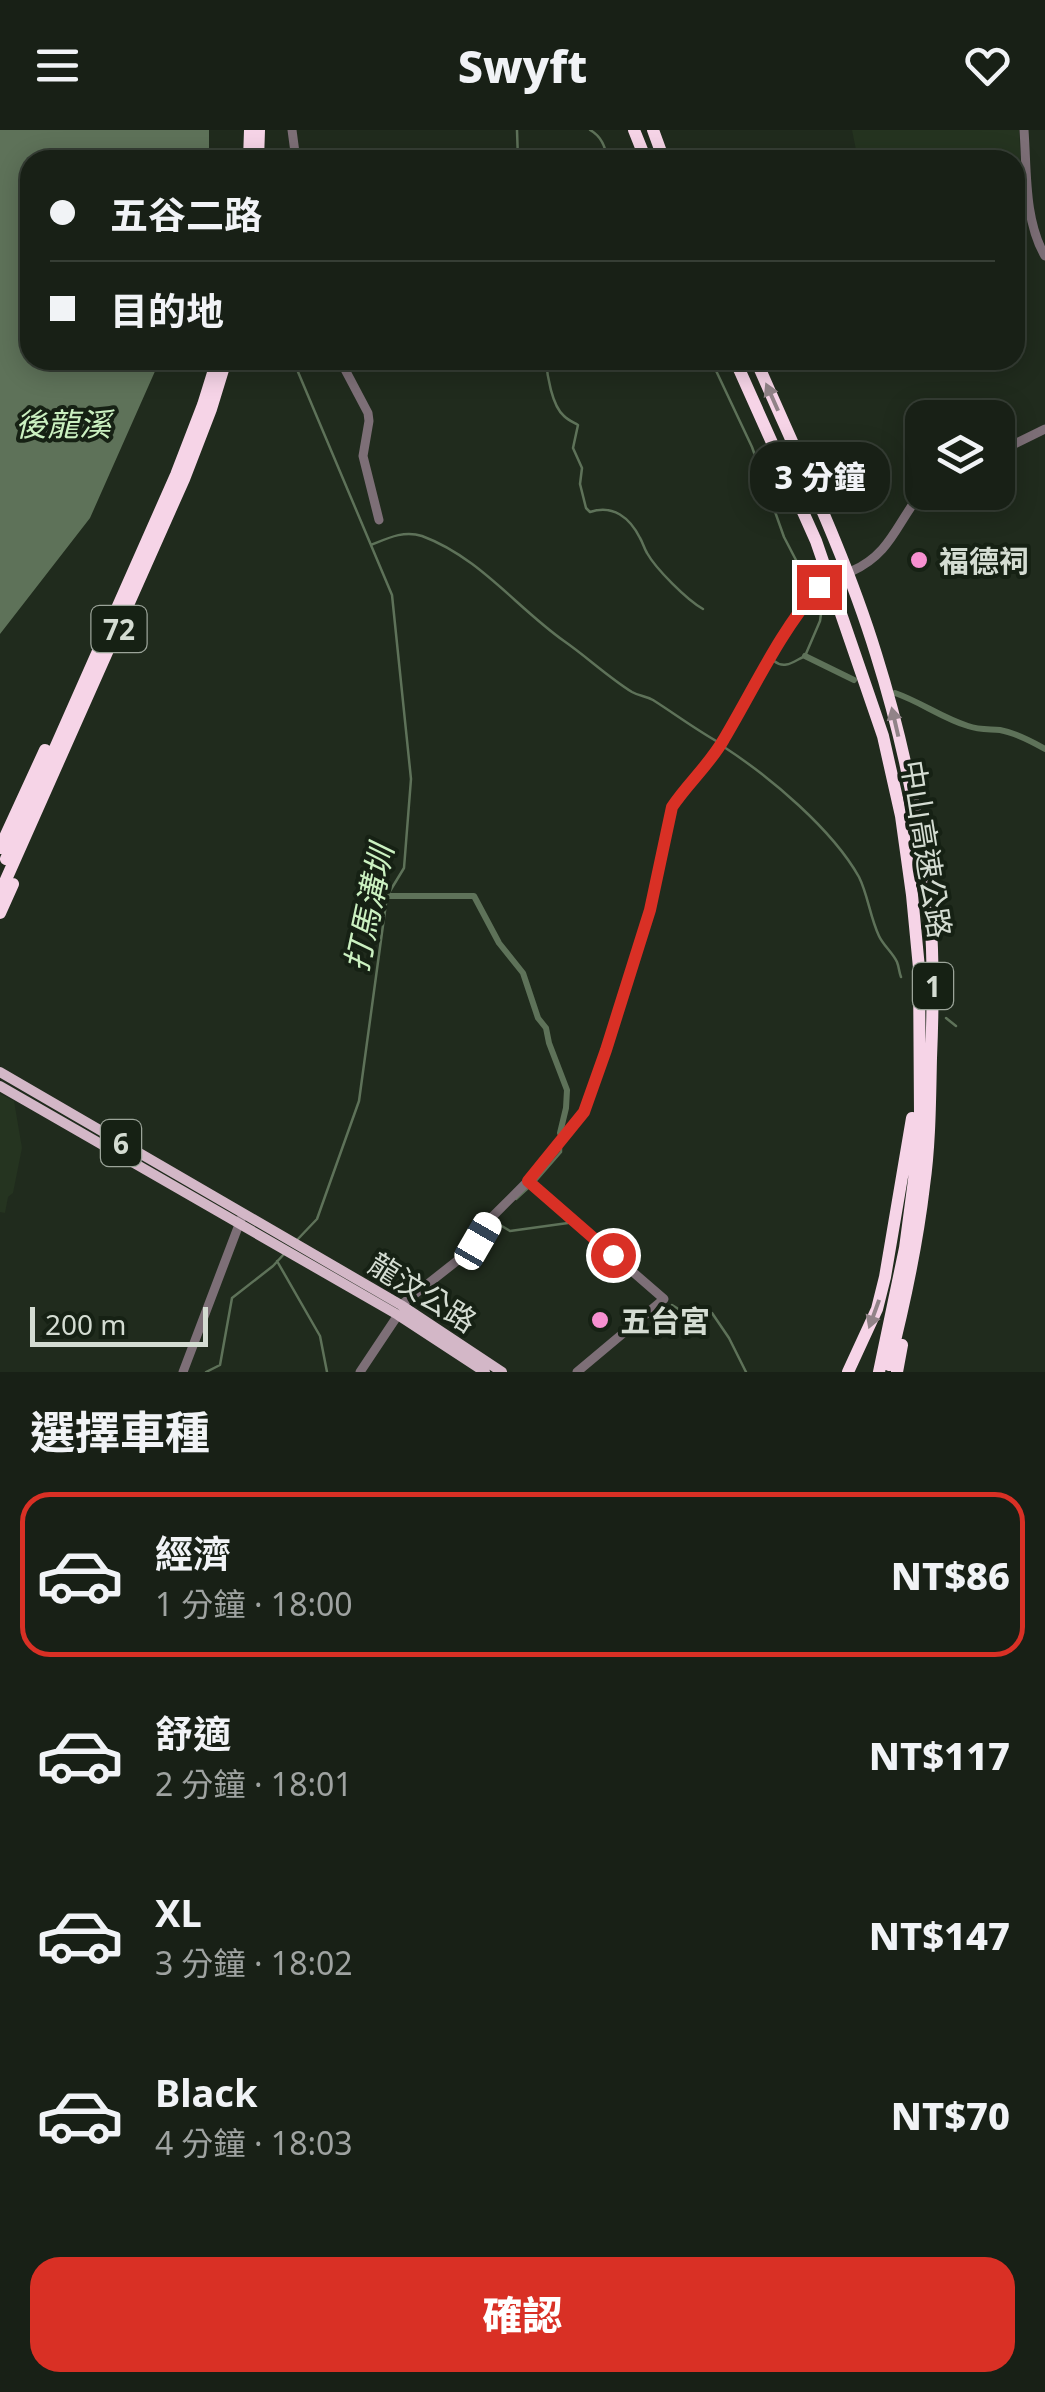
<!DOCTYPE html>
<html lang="zh-TW">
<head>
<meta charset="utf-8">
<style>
  body { margin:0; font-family:"Noto Sans","Noto Sans TC",sans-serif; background:#21281f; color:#f1f3f6; height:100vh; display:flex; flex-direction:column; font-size:38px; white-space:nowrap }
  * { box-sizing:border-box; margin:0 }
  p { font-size:32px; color:#9fa3a1 }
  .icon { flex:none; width:55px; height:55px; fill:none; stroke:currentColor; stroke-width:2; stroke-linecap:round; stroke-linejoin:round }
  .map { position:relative; height:1242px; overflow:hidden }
  .panel { display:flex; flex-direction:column; background:#182016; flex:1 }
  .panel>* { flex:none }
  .top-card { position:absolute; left:20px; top:20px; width:1005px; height:220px; border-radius:30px; box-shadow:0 5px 25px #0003,0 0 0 2px #363e35; display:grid; align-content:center; height:220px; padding:0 30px; background:#182016 }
  .tools { position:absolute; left:905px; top:270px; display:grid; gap:20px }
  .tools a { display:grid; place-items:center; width:110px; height:110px; border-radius:20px; background:#182016; box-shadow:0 5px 25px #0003,0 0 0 2px #363e35; font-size:50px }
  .scale { position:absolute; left:30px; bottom:25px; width:178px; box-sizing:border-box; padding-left:10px; border:5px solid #d4dcd2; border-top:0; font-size:28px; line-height:35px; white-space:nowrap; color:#d4dcd2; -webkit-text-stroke:8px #162114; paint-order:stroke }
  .end { position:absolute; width:45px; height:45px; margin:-22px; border:12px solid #d93025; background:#fff; box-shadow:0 0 0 5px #fff }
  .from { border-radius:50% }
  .bubble { position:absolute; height:70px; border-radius:30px; background:#182016; box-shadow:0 5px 25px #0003,0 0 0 2px #363e35; font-size:32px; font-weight:800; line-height:70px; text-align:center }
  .car { position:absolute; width:30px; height:60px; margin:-30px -15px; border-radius:12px; box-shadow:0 0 8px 2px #0007; background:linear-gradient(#fff 24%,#345 0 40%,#fff 0 76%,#345 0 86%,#fff 0) }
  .top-card b { display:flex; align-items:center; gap:35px; height:95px; font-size:38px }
  .top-card b+b { border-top:2px solid #363e35 }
  .top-card i { width:25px; height:25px; background:#f1f3f6 }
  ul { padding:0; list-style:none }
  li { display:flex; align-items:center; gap:30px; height:165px; margin:0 20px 15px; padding:0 10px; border:5px solid transparent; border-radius:30px }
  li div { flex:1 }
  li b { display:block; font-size:38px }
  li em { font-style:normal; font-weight:800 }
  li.active { border-color:#d93025 }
  li>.icon { width:90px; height:90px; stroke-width:1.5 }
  h2 { padding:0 30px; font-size:45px; line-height:120px }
  .button { display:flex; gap:20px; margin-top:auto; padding:20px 30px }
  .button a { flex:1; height:115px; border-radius:30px; background:#d93025; color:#fff; font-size:40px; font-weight:800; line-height:115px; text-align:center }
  header { display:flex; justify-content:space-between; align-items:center; height:130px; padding:0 30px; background:#182016; font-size:45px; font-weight:800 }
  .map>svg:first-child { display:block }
  .built { fill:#253420 }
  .water { fill:#5e7259 }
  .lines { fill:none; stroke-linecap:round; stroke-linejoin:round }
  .stream { stroke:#5e7259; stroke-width:2.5 }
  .canal { stroke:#5e7259; stroke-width:6 }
  .minor { stroke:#7d6f77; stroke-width:9 }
  .major { stroke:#d3b7c7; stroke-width:10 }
  .highway { stroke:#f6d4e7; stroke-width:12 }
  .oneway { fill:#918388 }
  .route { stroke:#d93025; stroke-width:12 }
  .poi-dot { fill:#f690d0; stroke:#162114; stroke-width:4 }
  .labels { text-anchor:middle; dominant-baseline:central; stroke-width:8; stroke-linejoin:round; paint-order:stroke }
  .shield { fill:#162114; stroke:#9ba499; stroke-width:2.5 }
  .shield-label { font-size:28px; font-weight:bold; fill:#d4dcd2 }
  .poi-label { font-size:30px; font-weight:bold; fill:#d4dcd2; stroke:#162114; text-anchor:start }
  .street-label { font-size:30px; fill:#d4dcd2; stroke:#162114 }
  .water-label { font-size:32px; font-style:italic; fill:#cbf1c1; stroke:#162114 }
</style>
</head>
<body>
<header><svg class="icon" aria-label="menu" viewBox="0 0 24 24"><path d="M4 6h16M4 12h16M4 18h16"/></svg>Swyft<svg class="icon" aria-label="heart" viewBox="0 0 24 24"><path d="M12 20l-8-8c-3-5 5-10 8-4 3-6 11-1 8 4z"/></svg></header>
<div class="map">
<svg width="1045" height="1242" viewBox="0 0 1045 1242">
  <rect width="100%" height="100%" fill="#202b1d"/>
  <path class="built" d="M852,0H1019L1021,39L1015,40V30H858Z
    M0,964L14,971L22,1018L13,1063L8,1067L5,1083L0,1082Z"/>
  <path class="water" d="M0,0H209V30H30V230H160L90,388L0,504Z"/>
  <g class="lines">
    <path class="stream" d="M517,0L518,30
      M590,0C601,6 606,18 607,30
      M293,230L392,465L411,649L404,738L387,766L359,971L317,1089L297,1110
      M546,230C547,245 552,276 564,286C568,290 573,292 578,295L573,318L582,338L580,354L586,378L590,382C613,374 630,388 640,408C643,413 644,418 647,423C656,439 687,470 703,479
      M711,230L752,317L784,407L810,457
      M371,415C388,408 404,400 422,406C479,427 516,477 564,511C587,527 608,547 632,562C639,566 646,566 653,570C675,584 695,599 718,612
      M774,531C785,540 794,531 805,526L820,491L821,484L814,468
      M724,617C770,647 832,699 859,747C868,765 870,787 879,806C883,815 893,823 897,832C899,837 899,842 901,847
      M946,888L956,896
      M534,1053L561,1022V1016
      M516,1069L528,1058
      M495,1092L510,1101L568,1093
      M277,1131L320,1206L327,1242
      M672,1175L690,1186L712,1183L729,1208L746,1242
      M206,1242L220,1235L232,1168L273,1136L285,1123"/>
    <path class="canal" d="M805,526L854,550
      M895,563C921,572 942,588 968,596C979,600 989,599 1000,600C1016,603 1031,611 1045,619
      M387,766H474L499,813L523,843L538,888L546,898L549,913L567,960L566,978L560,1003"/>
    <path class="minor" d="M292,0L296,30
      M1024,0C1027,41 1024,90 1045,126
      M340,230L368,283L369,291L363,326L379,390
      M998,322L1045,299
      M852,441C891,424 897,392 922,362
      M528,1051L664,1169L577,1242
      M401,1175L472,1119L493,1086L528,1051L583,982L606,920L650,780L672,677C687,653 710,634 724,609C755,558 779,503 819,457
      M183,1242L243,1084
      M360,1242L398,1185"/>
    <path class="major" d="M0,942L401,1175L502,1242
      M0,956L398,1185L485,1242"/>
    <path class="highway" d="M634,0L646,30
      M653,0L664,30
      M249,30L250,0
      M258,30L259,0
      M735,230L816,411L883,606L901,686L912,765L919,838L920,982L914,1050L905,1118L879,1242
      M756,230C798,327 845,423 876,524C902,607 921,698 930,784C934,832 933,880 931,928C930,970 930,1014 924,1056C917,1116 904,1176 889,1235
      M0,718L45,620
      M6,729L176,345L203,275L217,230
      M0,763L184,349L211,279L226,230
      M0,783L13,754
      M848,1242L877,1179L885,1147L912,988
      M897,1242L902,1215"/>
  </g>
  <defs><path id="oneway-solid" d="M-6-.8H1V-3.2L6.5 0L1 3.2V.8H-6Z" transform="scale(2.5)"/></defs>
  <g class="oneway">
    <use href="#oneway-solid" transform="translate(772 267) rotate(-114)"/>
    <use href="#oneway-solid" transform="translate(895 592) rotate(-103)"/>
    <use href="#oneway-solid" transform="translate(874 1184) rotate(110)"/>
  </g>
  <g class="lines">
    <path class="route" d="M613,1125L528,1051L584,982L606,920L650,780L672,677C688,653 710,634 724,609C755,557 779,503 819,457"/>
  </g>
  <g class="poi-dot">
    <circle cx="919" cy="430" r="10"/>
    <circle cx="600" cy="1190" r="10"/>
  </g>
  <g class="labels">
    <g class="shield">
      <rect x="91.5" y="476" width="55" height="46" rx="8"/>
      <rect x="913" y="833" width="40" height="46" rx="8"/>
      <rect x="101" y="990" width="40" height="46" rx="8"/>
    </g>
    <g class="shield-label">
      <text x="119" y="499">72</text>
      <text x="933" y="856">1</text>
      <text x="121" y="1013">6</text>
    </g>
    <g class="poi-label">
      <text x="939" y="430">福德祠</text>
      <text x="620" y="1190">五台宮</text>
    </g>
    <g class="street-label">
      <text transform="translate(927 719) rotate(81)">中山高速公路</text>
      <text transform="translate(423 1162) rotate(32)">龍汶公路</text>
    </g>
    <g class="water-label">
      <text x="63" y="293">後龍溪</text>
      <text transform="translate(368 778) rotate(-78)">打馬溝圳</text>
    </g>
  </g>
</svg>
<div class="tools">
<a><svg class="icon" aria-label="layers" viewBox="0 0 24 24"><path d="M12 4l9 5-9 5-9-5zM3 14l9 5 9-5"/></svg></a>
</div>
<div class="scale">200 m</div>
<i class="end from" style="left:613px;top:1125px"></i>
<i class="end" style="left:819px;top:457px"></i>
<div class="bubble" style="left:750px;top:312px;width:140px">3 分鐘</div>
<i class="car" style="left:478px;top:1111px;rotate:30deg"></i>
<div class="top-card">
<b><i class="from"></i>五谷二路</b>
<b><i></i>目的地</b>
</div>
</div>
<section class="panel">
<h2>選擇車種</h2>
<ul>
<li class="active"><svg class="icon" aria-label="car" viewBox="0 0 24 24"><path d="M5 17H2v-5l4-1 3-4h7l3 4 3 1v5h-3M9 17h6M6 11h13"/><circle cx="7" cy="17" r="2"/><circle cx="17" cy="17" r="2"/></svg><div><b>經濟</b><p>1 分鐘 · 18:00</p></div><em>NT$86</em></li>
<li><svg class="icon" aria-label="car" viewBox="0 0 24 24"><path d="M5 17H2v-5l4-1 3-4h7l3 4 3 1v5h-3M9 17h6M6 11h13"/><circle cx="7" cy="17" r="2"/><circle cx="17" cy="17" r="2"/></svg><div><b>舒適</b><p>2 分鐘 · 18:01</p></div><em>NT$117</em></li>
<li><svg class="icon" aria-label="car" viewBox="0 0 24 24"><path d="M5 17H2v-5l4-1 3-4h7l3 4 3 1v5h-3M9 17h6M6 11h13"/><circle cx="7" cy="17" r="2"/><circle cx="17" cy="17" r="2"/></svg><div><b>XL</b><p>3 分鐘 · 18:02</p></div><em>NT$147</em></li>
<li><svg class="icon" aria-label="car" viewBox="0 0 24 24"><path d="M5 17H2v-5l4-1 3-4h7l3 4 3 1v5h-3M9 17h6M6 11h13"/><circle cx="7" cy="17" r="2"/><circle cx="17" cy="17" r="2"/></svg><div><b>Black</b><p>4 分鐘 · 18:03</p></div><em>NT$70</em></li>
</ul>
<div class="button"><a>確認</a></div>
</section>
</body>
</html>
